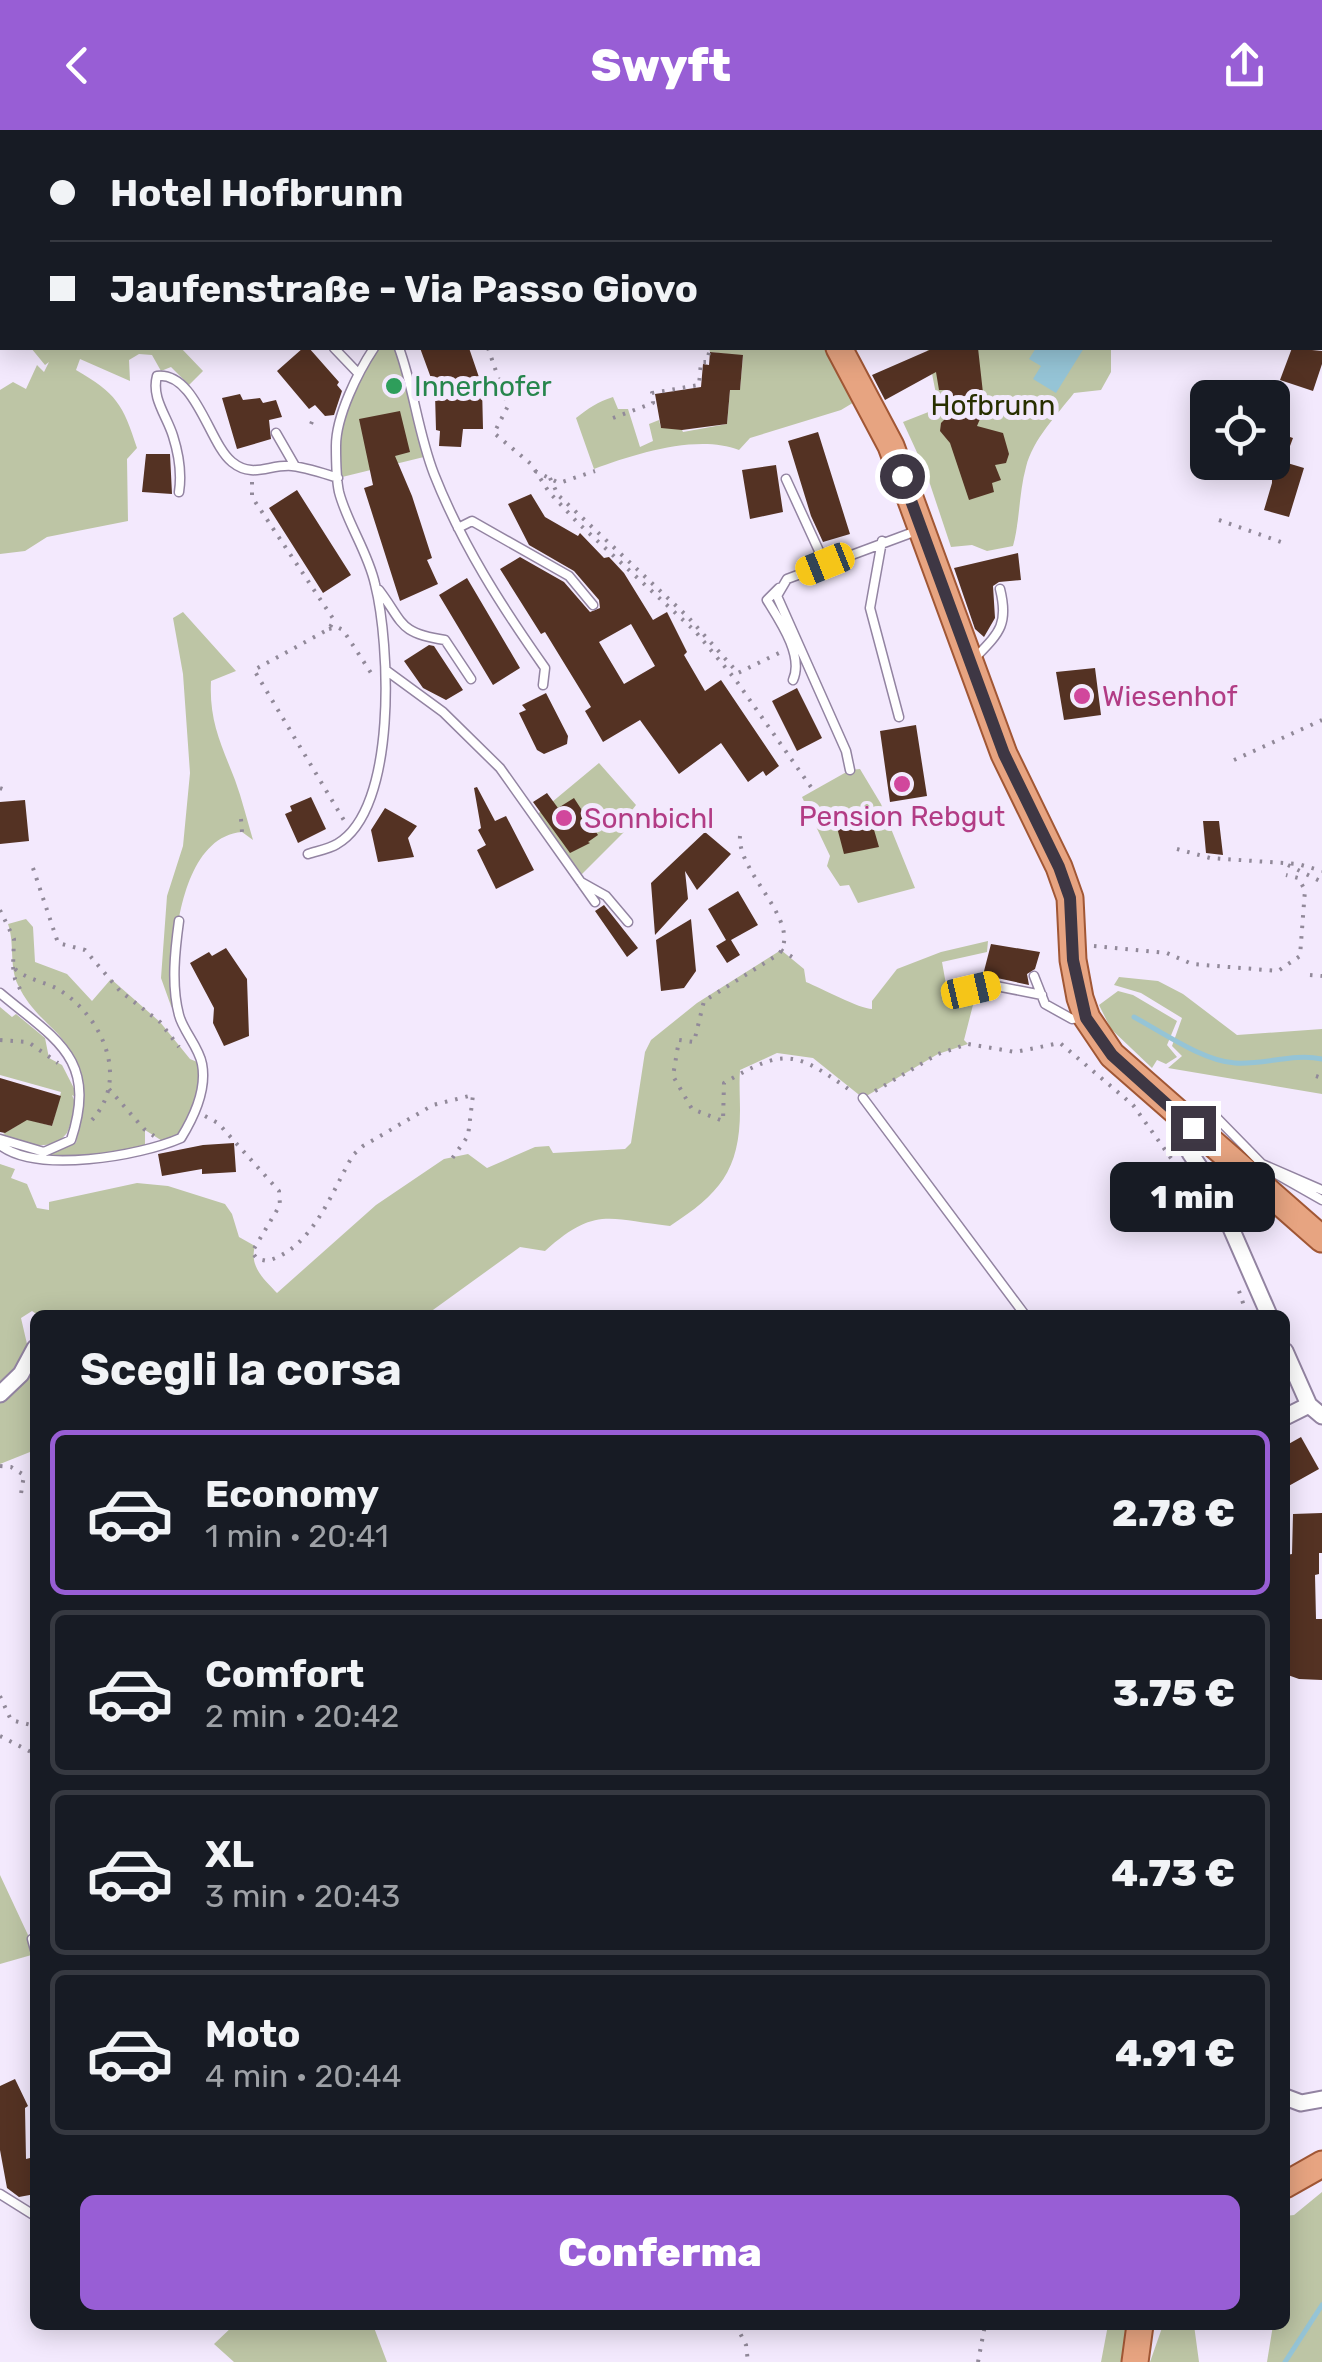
<!DOCTYPE html>
<html lang="it">
<head>
<meta charset="utf-8">
<style>
  body { margin:0; font-family:Rubik,sans-serif; background:#20242c; color:#f1f3f6; height:100vh; display:flex; flex-direction:column; font-size:38px; white-space:nowrap }
  * { box-sizing:border-box; margin:0 }
  p { font-size:32px; color:#9ea1a6 }
  .icon { flex:none; width:55px; height:55px; fill:none; stroke:currentColor; stroke-width:2; stroke-linecap:round; stroke-linejoin:round }
  .map { position:relative; flex:1; overflow:hidden }
  .drawer { position:absolute; left:30px; top:1180px; width:1260px; height:1020px; display:flex; flex-direction:column; background:#171b24; border-radius:15px; box-shadow:0 5px 25px #0003 }
  .drawer>* { flex:none }
  .top-card { position:absolute; left:0px; top:0px; width:1322px; height:220px; box-shadow:0 5px 25px #0003; display:grid; align-content:center; height:220px; padding:0 50px; background:#171b24 }
  .tools { position:absolute; left:1190px; top:250px; display:grid; gap:20px }
  .tools a { display:grid; place-items:center; width:100px; height:100px; border-radius:15px; background:#171b24; box-shadow:0 5px 25px #0003; font-size:50px }
  .end { position:absolute; width:45px; height:45px; margin:-22px; border:12px solid #3e3744; background:#fff; box-shadow:0 0 0 5px #fff }
  .from { border-radius:50% }
  .bubble { position:absolute; height:70px; border-radius:15px; background:#171b24; box-shadow:0 5px 25px #0003; font-size:32px; font-weight:800; line-height:70px; text-align:center }
  .car { position:absolute; width:30px; height:60px; margin:-30px -15px; border-radius:12px; box-shadow:0 0 8px 2px #0007; background:linear-gradient(#f5c518 24%,#345 0 40%,#f5c518 0 76%,#345 0 86%,#f5c518 0) }
  .top-card b { display:flex; align-items:center; gap:35px; height:95px; font-size:38px }
  .top-card b+b { border-top:2px solid #363941 }
  .top-card i { width:25px; height:25px; background:#f1f3f6 }
  ul { padding:0; list-style:none }
  li { display:flex; align-items:center; gap:30px; height:165px; margin:0 20px 15px; padding:0 30px; border:5px solid #363941; border-radius:15px }
  li div { flex:1 }
  li b { display:block; font-size:38px }
  li em { font-style:normal; font-weight:800 }
  li.on { border-color:#985ed5 }
  li>.icon { width:90px; height:90px; stroke-width:1.5 }
  h2 { padding:0 50px; font-size:45px; line-height:120px }
  .primary-button { display:flex; gap:20px; margin-top:auto; padding:20px 50px }
  .primary-button a { flex:1; height:115px; border-radius:15px; background:#985ed5; color:#fff; font-size:40px; font-weight:800; line-height:115px; text-align:center }
  header { display:flex; justify-content:space-between; align-items:center; height:130px; padding:0 50px; background:#985ed5; color:#fff; font-size:45px; font-weight:800 }
  .map>svg:first-child { display:block }
  .green { fill:#bdc5a5 }
  .water { fill:#95c4d6 }
  .lines { fill:none; stroke-linecap:round; stroke-linejoin:round }
  .stream { stroke:#95c4d6; stroke-width:5 }
  .building { fill:#543223; fill-rule:evenodd }
  .service-casing { stroke:#9384a2; stroke-width:11 }
  .minor-casing { stroke:#9384a2; stroke-width:19 }
  .primary-casing { stroke:#a15735; stroke-width:29 }
  .path { stroke:#918999; stroke-width:4; stroke-dasharray:2.5 8; stroke-linecap:butt }
  .service { stroke:#fff; stroke-width:8 }
  .minor { stroke:#fff; stroke-width:15 }
  .primary { stroke:#e7a481; stroke-width:25 }
  .route { stroke:#3e3744; stroke-width:12 }
  .leisure-dot { fill:#2e9e5b; stroke:#f3e9fd; stroke-width:4 }
  .hotel-dot { fill:#d1479c; stroke:#f3e9fd; stroke-width:4 }
  .labels { text-anchor:middle; dominant-baseline:central; stroke-width:10; stroke-linejoin:round; paint-order:stroke }
  .leisure-label { font-size:28px; fill:#27864d; stroke:#f3e9fd; text-anchor:start }
  .park-label { font-size:28px; fill:#282f00; stroke:#f3e9fd }
  .hotel-label { font-size:28px; fill:#b23c85; stroke:#f3e9fd; text-anchor:start }
</style>
</head>
<body>
<header><svg class="icon" aria-label="back" viewBox="0 0 24 24"><path d="M15 5l-7 7 7 7"/></svg>Swyft<svg class="icon" aria-label="share" viewBox="0 0 24 24"><path d="M12 15V3M7 8l5-5 5 5M5 13v7h14v-7"/></svg></header>
<div class="map">
<svg width="1322" height="2232" viewBox="0 0 1322 2232">
  <rect width="100%" height="100%" fill="#f3e9fd"/>
  <path class="green" d="M31,218H181L203,241L189,255L171,237L161,241L152,225L139,224L129,230L130,251L80,229L76,240C116,263 123,274 137,318L127,329L128,391L47,407L25,421L0,424V260L13,252L26,259L37,235L44,242L49,232L45,235Z
    M374,218H399L428,326L338,348C335,299 347,258 374,218Z
    M709,218H839L856,271L841,280L750,308L739,320C697,304 635,324 594,339L576,288C589,278 597,272 613,267L618,279H628L640,317L653,311L649,294L659,290L661,298H681L683,302L727,294L730,260L740,259L743,226L710,222Z
    M927,218H1111V242L1101,260L1074,263C1057,285 1033,309 1026,337C1019,362 1020,390 1013,416L987,421L972,415L951,417L926,342L903,292L931,281L936,264Z
    M183,482L236,541L211,551C209,591 221,614 235,650C242,669 247,690 253,710L242,702C193,706 179,776 175,816C173,839 178,864 179,888L171,876L161,848L167,766L183,716L190,643L183,544L173,488Z
    M599,633L636,675L620,696L624,702L578,748L534,687Z
    M860,639L881,674L915,758L858,773L849,755L840,756L827,736L830,726L802,667L850,640Z
    M26,789L33,797L35,832L67,844L92,871L111,849L160,892L190,929L202,934C199,965 199,1000 167,1014L145,1000V1019L59,1032L6,1020L0,1009L44,1022L76,1013C85,972 88,937 57,903C41,887 28,876 18,855C9,836 15,814 8,794Z
    M988,811L987,822L942,832L947,860H957L962,875L974,871L964,910L968,914L938,924L863,968L813,928L777,923L740,940C739,953 740,967 740,980C740,1041 719,1064 670,1096C608,1089 595,1076 545,1121L520,1117L426,1185H38L32,1181L21,1188L30,1227L21,1244L35,1249V1320L0,1334V1034L15,1039L11,1048L27,1054L37,1078L49,1080V1072L137,1053L168,1056L225,1074L232,1084L239,1107L255,1116C249,1137 264,1149 277,1163L376,1075L444,1029L468,1024L487,1038L535,1017L549,1016L553,1023L625,1019L631,1013L645,922L651,910L697,873L781,820L804,839L806,852C821,858 860,879 872,879V871L897,839L941,822Z
    M1119,847L1158,851L1183,864L1237,905L1322,899V964L1168,938L1182,926L1172,916L1182,888L1141,863L1114,855Z
    M1118,861L1133,865L1177,891L1167,915L1177,927L1166,934L1157,930L1152,938L1111,899L1099,875Z
    M0,877L12,887L16,884L45,908L49,928L62,935L80,970L72,965L77,977L67,1003L57,1014L31,1016L3,1004L18,995L26,980L30,990L52,996L61,962L0,945Z
    M0,1745L35,1820V1824L0,1834Z
    M1322,2062V2232H1267L1273,2195H1285V2086L1294,2085Z
    M234,2195H373L387,2232H234L214,2214Z
    M1108,2195H1127L1122,2232H1101Z
    M1163,2195H1194L1199,2232H1150Z"/>
  <path class="water" d="M1036,218H1084L1056,263L1033,249L1041,236L1029,229Z"/>
  <g class="lines">
    <path class="stream" d="M1134,887C1162,902 1203,931 1235,933C1264,935 1293,923 1322,929
      M1285,2232L1322,2175"/>
  </g>
  <path class="building" d="M303,218H309L339,252L337,255L342,261L334,285L325,286L315,275L309,279L277,241Z
    M420,218H469L482,256L483,299H463L461,317L439,316L440,301L436,300L435,264L430,260L431,248Z
    M934,218H978L983,263L978,268L983,282L977,296L1003,303L1009,324L1006,333L995,335L1001,350L992,353L994,362L969,370L950,313L940,301L941,293L949,285L946,260H939L936,242L885,270L872,245Z
    M1292,218L1322,221V234L1313,261L1280,250Z
    M710,222L743,225L740,260H730L727,294L682,300L661,298L655,264L701,257L703,234L709,235Z
    M240,264L243,270L260,268L263,273L276,270L282,287L269,290L271,309L237,319L222,268Z
    M400,281L410,322L395,326L412,366L432,428L427,430L438,454L400,471L364,358L373,355L359,289Z
    M1272,301L1293,308L1284,332L1304,338L1289,387L1264,380L1272,353Z
    M818,302L850,404L823,412L811,386L788,311Z
    M146,324H170L172,364L142,362Z
    M776,335L783,382L750,389L742,340Z
    M297,360L351,445L323,463L269,378Z
    M531,364L545,387L578,406L580,403L604,428L609,427L624,443L653,490L667,482L687,522L684,525L705,561L721,550L779,636L766,646L763,641L748,652L721,613L679,644L640,590L603,612L585,581L591,577L545,502L541,504L500,439L520,427L564,452L590,482L600,478L599,470L574,441L529,415L508,374ZM631,494L655,536L624,554L599,512Z
    M1018,423L1021,450L999,452L993,456L995,488L984,507L975,499L954,438Z
    M467,448L520,538L493,555L439,465Z
    M429,515L434,516L463,560L446,570L423,558L404,531Z
    M1095,538L1101,585L1064,590L1056,542Z
    M797,558L822,608L797,621L772,571Z
    M546,563L568,606L567,614L544,624L537,620L519,583L526,580L522,575Z
    M916,595L927,666L890,672L880,601Z
    M477,657L495,691L506,686L534,740L496,759L477,720L486,715L478,700L481,698L474,658Z
    M547,663L558,678L574,668L598,705L588,712L590,713L570,723L533,672Z
    M311,667L326,699L298,713L285,684L292,681L290,676Z
    M25,670L29,711L0,714V672Z
    M385,678L417,696L408,708L414,727L378,732L371,700Z
    M868,679L879,717L844,724L834,686Z
    M1203,691H1219L1223,725L1206,723Z
    M705,702L731,724L697,760L685,741L688,769L655,805L651,753Z
    M738,761L758,795L731,810L740,825L727,833L716,816L726,810L708,779Z
    M604,775L638,818L627,827L595,781Z
    M691,789L696,841L684,858L661,861L656,810Z
    M991,814L1040,822L1035,839L1027,844L1029,855L983,845Z
    M226,818L247,849L249,906L224,916L213,893L214,878L190,833L209,822L212,826Z
    M0,948L61,966L52,996L27,990L5,1003L0,1002Z
    M234,1013L236,1042L202,1044V1039L162,1046L158,1024L203,1015Z
    M1301,1307L1319,1339L1285,1358V1316Z
    M1322,1383V1423H1319V1444L1315,1445L1316,1489H1322V1550L1299,1549L1285,1544L1287,1425L1292,1424L1293,1384Z
    M15,1949L28,1976L25,1978L26,2029L30,2028L35,2054V2064L19,2067L7,2058L0,2020V1956Z"/>
  <g class="lines">
    <defs>
      <path id="service" d="M245,0L246,2
        M434,2V0
        M334,218L357,242
        M399,218C414,259 418,303 434,344C462,415 502,477 545,538L543,555
        M276,303L295,336
        M786,349L825,434
        M179,362C182,343 179,325 173,306C167,286 151,268 157,246C196,242 209,314 232,332C253,349 269,334 292,336C308,338 323,343 338,348
        M458,398L472,391L569,446L593,475
        M882,411L870,478L899,587
        M779,458L767,470C780,491 804,526 793,550
        M379,460C404,493 398,503 445,510L471,549
        M974,529C999,503 1009,495 1000,459
        M387,541L443,582L500,638L595,772
        M850,640L846,621L777,466L787,449L919,400
        M308,724C317,721 329,719 337,714C398,679 390,513 375,454C368,422 347,393 339,362C336,348 336,330 336,316C336,286 358,242 374,218
        M581,752L606,766L628,792
        M1034,846L1045,874L1072,889L1082,888
        M971,859L991,855L1042,865
        M0,863C56,910 98,928 71,1010L44,1022L0,1009
        M863,968L1025,1185
        M1197,995L1205,988H1217L1262,1034L1322,1060
        M0,1015C37,1044 140,1026 181,1008C194,987 207,960 202,934C199,917 183,901 179,885C171,855 175,820 179,791
        M1278,1045L1322,1070
        M32,1809L35,1820
        M0,2064L32,2084L35,2082"/>
      <path id="minor" d="M1193,998L1190,1006V1023L1213,1057L1269,1185
        M1285,1221L1309,1275L1322,1286
        M0,1264L21,1244L35,1218
        M1285,1287L1309,1275
        M1285,1967L1301,1973L1322,1969"/>
      <path id="primary" d="M711,0L713,2
        M839,218L891,316L1004,624L1059,737L1070,768L1073,830L1080,868L1087,888L1112,925L1322,1109
        M1285,2055L1322,2034
        M1135,2232L1140,2195"/>
    </defs>
    <use href="#service" class="service-casing"/>
    <use href="#minor" class="minor-casing"/>
    <use href="#primary" class="primary-casing"/>
    <path class="path" d="M1219,2V0
      M488,218L508,276L494,303L531,334L549,362L578,393L695,501L735,549L813,660
      M613,288L653,273L652,263L699,255L701,232H707L710,218
      M311,294L314,287
      M535,341L559,353L595,341
      M550,348L558,365L688,487L738,543L781,522
      M252,352V367L334,490L329,499L254,540L345,692
      M1219,390L1284,413
      M329,499L337,497L343,500L373,546
      M1234,630L1322,590
      M0,658L8,661
      M241,689L242,702
      M740,706C737,743 803,792 779,824L704,871L694,912L679,910L673,946L692,979L723,991L724,953C787,916 796,922 854,963
      M1177,719L1210,728L1298,734L1322,741
      M1288,735L1322,752
      M33,738L58,813L85,820L120,861L160,892L179,917
      M0,780L14,809L13,837C27,851 46,851 61,861C104,889 131,952 89,993
      M1094,816L1167,823L1192,834L1278,841L1300,826L1305,760L1298,748L1286,745
      M781,820L797,830
      M13,837L15,849L23,865
      M1310,845L1322,846
      M0,910L28,912L58,933
      M1316,946L1322,948
      M109,959L144,999L154,1006
      M875,961L938,924L968,914L1015,922L1060,913L1133,975L1178,1038L1203,1079
      M205,986L218,993L279,1061L280,1075L252,1122L257,1129L267,1131C313,1118 331,1063 353,1025L363,1016L433,975L473,965L468,1006L451,1030
      M1239,1161L1247,1185
      M0,1336L11,1337L24,1345L20,1370
      M0,1566L11,1590L35,1596
      M0,1606L35,1624
      M736,2195L746,2215L748,2232
      M978,2232L985,2195"/>
    <use href="#service" class="service"/>
    <use href="#minor" class="minor"/>
    <use href="#primary" class="primary"/>
  </g>
  <g class="lines">
    <path class="route" d="M902,346L1004,624L1059,737L1070,768L1073,830L1086,888L1112,925L1193,998"/>
  </g>
  <circle class="leisure-dot" cx="394" cy="256" r="10"/>
  <g class="hotel-dot">
    <circle cx="1082" cy="566" r="10"/>
    <circle cx="902" cy="654" r="10"/>
    <circle cx="564" cy="688" r="10"/>
  </g>
  <g class="labels">
    <g class="leisure-label">
      <text x="414" y="256">Innerhofer</text>
    </g>
    <g class="park-label">
      <text x="993" y="275">Hofbrunn</text>
    </g>
    <g class="hotel-label">
      <text x="1102" y="566">Wiesenhof</text>
      <text x="902" y="686" text-anchor="middle">Pension Rebgut</text>
      <text x="584" y="688">Sonnbichl</text>
    </g>
  </g>
</svg>
<div class="tools">
<a><svg class="icon" aria-label="locate" viewBox="0 0 24 24"><circle cx="12" cy="12" r="6"/><path d="M12 2v4M12 18v4M2 12h4M18 12h4"/></svg></a>
</div>
<i class="end from" style="left:902px;top:346px"></i>
<i class="end" style="left:1193px;top:998px"></i>
<div class="bubble" style="left:1110px;top:1032px;width:165px">1 min</div>
<i class="car" style="left:825px;top:434px;rotate:248deg"></i>
<i class="car" style="left:971px;top:860px;rotate:77deg"></i>
<div class="top-card">
<b><i class="from"></i>Hotel Hofbrunn</b>
<b><i></i>Jaufenstraße - Via Passo Giovo</b>
</div>
<section class="drawer">
<h2>Scegli la corsa</h2>
<ul>
<li class="on"><svg class="icon" aria-label="car" viewBox="0 0 24 24"><path d="M5 17H2v-5l4-1 3-4h7l3 4 3 1v5h-3M9 17h6M6 11h13"/><circle cx="7" cy="17" r="2"/><circle cx="17" cy="17" r="2"/></svg><div><b>Economy</b><p>1 min · 20:41</p></div><em>2.78 €</em></li>
<li><svg class="icon" aria-label="car" viewBox="0 0 24 24"><path d="M5 17H2v-5l4-1 3-4h7l3 4 3 1v5h-3M9 17h6M6 11h13"/><circle cx="7" cy="17" r="2"/><circle cx="17" cy="17" r="2"/></svg><div><b>Comfort</b><p>2 min · 20:42</p></div><em>3.75 €</em></li>
<li><svg class="icon" aria-label="car" viewBox="0 0 24 24"><path d="M5 17H2v-5l4-1 3-4h7l3 4 3 1v5h-3M9 17h6M6 11h13"/><circle cx="7" cy="17" r="2"/><circle cx="17" cy="17" r="2"/></svg><div><b>XL</b><p>3 min · 20:43</p></div><em>4.73 €</em></li>
<li><svg class="icon" aria-label="car" viewBox="0 0 24 24"><path d="M5 17H2v-5l4-1 3-4h7l3 4 3 1v5h-3M9 17h6M6 11h13"/><circle cx="7" cy="17" r="2"/><circle cx="17" cy="17" r="2"/></svg><div><b>Moto</b><p>4 min · 20:44</p></div><em>4.91 €</em></li>
</ul>
<div class="primary-button"><a>Conferma</a></div>
</section>
</div>
</body>
</html>
